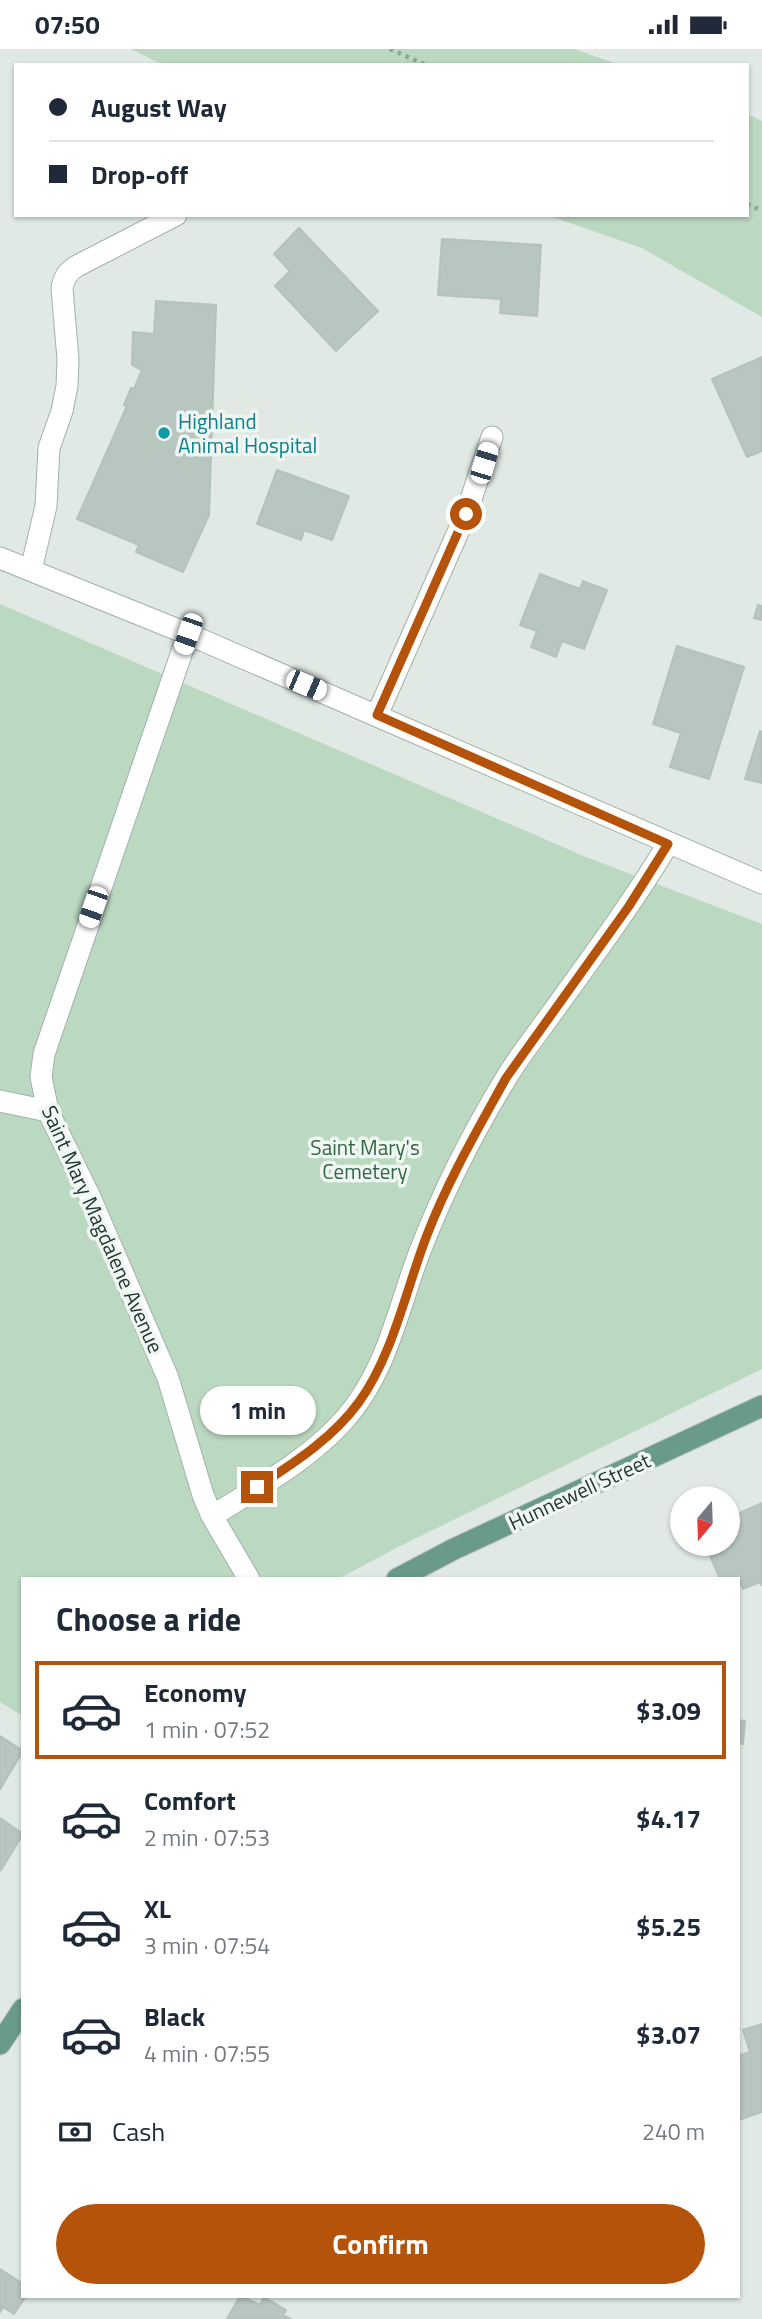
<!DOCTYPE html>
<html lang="en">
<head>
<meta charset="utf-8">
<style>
  body { margin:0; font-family:"Titillium Web",sans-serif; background:#f2f2f3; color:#1f2937; height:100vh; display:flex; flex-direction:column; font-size:26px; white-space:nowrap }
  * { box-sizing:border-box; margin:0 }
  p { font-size:23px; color:#747a83 }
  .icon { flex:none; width:38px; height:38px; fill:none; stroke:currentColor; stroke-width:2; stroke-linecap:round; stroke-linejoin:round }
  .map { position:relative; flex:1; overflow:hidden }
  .sheet { position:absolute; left:21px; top:1528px; width:719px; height:721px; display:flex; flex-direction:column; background:#fff; border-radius:0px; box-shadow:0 2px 5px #0004 }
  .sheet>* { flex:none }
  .banner { position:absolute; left:14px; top:14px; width:735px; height:154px; border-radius:0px; box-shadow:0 2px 5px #0004; display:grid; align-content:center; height:154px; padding:0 35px; background:#fff }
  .needle { width:46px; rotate:199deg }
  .tools { position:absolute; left:670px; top:1437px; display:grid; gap:14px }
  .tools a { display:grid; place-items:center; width:70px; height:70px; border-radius:50%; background:#fff; box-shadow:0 2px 5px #0004; font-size:35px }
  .end { position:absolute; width:32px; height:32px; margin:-16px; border:9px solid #b45309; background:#fff; box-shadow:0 0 0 4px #fff }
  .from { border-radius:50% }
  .bubble { position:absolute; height:49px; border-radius:24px; background:#fff; box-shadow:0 2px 5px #0004; font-size:23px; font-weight:700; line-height:49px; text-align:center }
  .car { position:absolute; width:21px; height:42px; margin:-21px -10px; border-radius:9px; box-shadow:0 0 5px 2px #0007; background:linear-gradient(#fff 24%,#345 0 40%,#fff 0 76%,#345 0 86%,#fff 0) }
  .banner b { display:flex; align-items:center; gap:24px; height:66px; font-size:26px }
  .banner b+b { border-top:2px solid #e0e1e3 }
  .banner i { width:18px; height:18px; background:#1f2937 }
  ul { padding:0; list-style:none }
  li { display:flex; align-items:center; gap:21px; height:98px; margin:0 14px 10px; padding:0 21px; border:4px solid transparent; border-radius:0px }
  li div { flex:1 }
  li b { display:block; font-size:26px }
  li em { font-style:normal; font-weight:700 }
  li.selected { border-color:#b45309 }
  li>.icon { width:63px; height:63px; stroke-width:1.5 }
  h2 { padding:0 35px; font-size:32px; line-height:84px }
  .pay { display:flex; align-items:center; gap:18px; height:77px; padding:0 35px; font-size:26px }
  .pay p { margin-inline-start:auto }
  .cta { display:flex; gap:14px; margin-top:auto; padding:14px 35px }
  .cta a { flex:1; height:80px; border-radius:42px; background:#b45309; color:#fff; font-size:28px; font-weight:700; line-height:80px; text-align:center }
  .status { display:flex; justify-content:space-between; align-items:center; height:49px; padding:0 35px; background:#fff; direction:ltr }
  .status svg { height:19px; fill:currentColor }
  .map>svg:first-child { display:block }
  .green { fill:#bbd8c1 }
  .building { fill:#b8c6c0; stroke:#b3c2bb; stroke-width:2 }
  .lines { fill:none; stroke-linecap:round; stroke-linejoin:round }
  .minor-casing { stroke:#a3b0aa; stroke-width:23 }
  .major-casing { stroke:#bdc3c1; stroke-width:23 }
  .path { stroke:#84a99b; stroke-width:4.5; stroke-dasharray:3.5 5; stroke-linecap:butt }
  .minor { stroke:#fff; stroke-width:21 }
  .major { stroke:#699a8a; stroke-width:21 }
  .route { stroke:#b45309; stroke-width:9 }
  .culture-dot { fill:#0f9aa8; stroke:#f0f6f2; stroke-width:2.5 }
  .labels { text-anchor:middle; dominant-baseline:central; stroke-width:7; stroke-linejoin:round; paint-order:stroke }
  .culture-label { font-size:21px; fill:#0d838f; stroke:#f0f6f2; text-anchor:start }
  .park-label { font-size:21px; fill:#316944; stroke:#f0f6f2 }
  .street-label { font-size:21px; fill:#223730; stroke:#f0f6f2 }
</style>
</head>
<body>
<div class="status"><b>07:50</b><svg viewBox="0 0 49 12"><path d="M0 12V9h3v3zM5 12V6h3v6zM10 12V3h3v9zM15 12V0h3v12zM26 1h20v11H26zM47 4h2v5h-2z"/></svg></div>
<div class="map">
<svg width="762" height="2270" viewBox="0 0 762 2270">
  <rect width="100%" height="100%" fill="#e0e9e4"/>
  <path class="green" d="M131,0H574L620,16H163Z
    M747,65L762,72V268L642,199L547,166H747Z
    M0,555L586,808L762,875V1320L396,1499L340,1529L23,1530V1667L0,1653Z"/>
  <path class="building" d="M299,179L378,262L336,302L275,237L290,222L274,205Z
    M442,190L541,196L537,267L500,264L501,250L438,246Z
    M156,252L216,256L209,466L183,523L136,503L139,496L77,470L127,357L124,356L131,339L134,340L142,321L132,316L133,283L154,285Z
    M762,308V402L747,408L712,330Z
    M277,421L349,447L332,491L304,481L301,491L257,475Z
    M540,525L580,540L583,532L607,541L584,600L562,592L556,608L531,598L537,582L520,576Z
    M758,556L762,557V571L754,569Z
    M677,597L744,618L709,730L670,718L681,684L653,675Z
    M760,682L762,683V734L745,730Z
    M762,1454V1537L760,1533L743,1540L738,1530H720L705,1495L728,1494V1486L734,1483L728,1469Z
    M738,1671L745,1672L743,1695L738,1694Z
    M0,1687L23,1702L0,1740Z
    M0,1769L23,1785L1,1821L0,1820Z
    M762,1975V2063L738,2071V2007L750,2003L743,1981Z
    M0,2220L23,2235V2247H26L14,2265L3,2258L0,2263Z
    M240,2247L260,2256L264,2248L286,2261L283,2266L291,2270H227Z"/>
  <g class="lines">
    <defs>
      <path id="minor" d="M0,509L188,585L762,834
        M31,521L46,457L49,399L62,362L67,337L68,310L62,240C63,230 68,222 77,217L176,166
        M188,585L44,1005L41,1028L48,1062L89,1146L168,1329L203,1446L212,1467L249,1530
        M377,666L466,465L492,388
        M0,1052L48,1062
        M212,1467C257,1439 309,1411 345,1370C387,1323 398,1259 420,1202C443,1143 472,1085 505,1031C519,1007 538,984 554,961C593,907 633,853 668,795"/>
      <path id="major" d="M397,1530L454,1500L762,1357
        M0,1995L23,1960"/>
    </defs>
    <use href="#minor" class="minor-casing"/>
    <use href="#major" class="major-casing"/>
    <path class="path" d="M390,0L426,16
      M747,155L762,162"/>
    <use href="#minor" class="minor"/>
    <use href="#major" class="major"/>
  </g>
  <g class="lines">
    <path class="route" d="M257,1438C294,1414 333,1389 359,1353C393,1306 406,1240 427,1186C448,1131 478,1080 506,1029L629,857L668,795L377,666L466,465"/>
  </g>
  <circle class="culture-dot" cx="164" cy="384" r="7"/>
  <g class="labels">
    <g class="culture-label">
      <text x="178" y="372">Highland<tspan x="178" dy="24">Animal Hospital</tspan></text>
    </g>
    <g class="park-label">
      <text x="365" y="1098">Saint Mary's<tspan x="365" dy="24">Cemetery</tspan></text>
    </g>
    <g class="street-label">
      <text transform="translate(103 1180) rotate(66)">Saint Mary Magdalene Avenue</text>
      <text transform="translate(579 1442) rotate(-25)">Hunnewell Street</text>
    </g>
  </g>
</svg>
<div class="tools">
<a><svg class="needle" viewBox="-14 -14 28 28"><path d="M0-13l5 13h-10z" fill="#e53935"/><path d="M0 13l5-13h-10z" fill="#747a83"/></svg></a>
</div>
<i class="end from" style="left:466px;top:465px"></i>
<i class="end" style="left:257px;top:1438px"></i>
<div class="bubble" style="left:200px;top:1337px;width:116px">1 min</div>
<i class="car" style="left:484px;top:414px;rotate:17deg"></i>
<i class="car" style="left:188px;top:585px;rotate:199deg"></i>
<i class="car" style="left:306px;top:636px;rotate:113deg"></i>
<i class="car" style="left:93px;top:858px;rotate:199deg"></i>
<div class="banner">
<b><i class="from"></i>August Way</b>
<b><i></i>Drop-off</b>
</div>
<section class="sheet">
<h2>Choose a ride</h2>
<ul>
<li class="selected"><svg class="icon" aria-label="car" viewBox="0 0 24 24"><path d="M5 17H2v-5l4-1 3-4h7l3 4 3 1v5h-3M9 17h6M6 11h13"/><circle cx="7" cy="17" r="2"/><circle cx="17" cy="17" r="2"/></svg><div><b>Economy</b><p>1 min · 07:52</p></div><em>$3.09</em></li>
<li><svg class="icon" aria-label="car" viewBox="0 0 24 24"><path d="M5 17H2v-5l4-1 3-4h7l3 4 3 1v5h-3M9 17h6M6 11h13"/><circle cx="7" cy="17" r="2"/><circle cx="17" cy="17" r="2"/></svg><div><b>Comfort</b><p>2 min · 07:53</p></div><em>$4.17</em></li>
<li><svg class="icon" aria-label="car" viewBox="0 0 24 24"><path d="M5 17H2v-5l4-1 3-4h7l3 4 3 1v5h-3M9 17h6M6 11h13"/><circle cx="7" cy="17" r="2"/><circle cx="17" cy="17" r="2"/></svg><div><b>XL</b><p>3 min · 07:54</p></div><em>$5.25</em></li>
<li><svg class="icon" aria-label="car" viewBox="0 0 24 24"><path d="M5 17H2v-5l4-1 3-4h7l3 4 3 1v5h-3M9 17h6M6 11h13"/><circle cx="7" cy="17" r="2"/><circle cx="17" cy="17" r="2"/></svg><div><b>Black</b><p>4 min · 07:55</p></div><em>$3.07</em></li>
</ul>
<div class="pay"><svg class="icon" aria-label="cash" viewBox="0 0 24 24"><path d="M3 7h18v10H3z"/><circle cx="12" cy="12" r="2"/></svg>Cash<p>240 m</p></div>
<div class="cta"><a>Confirm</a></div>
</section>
</div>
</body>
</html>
